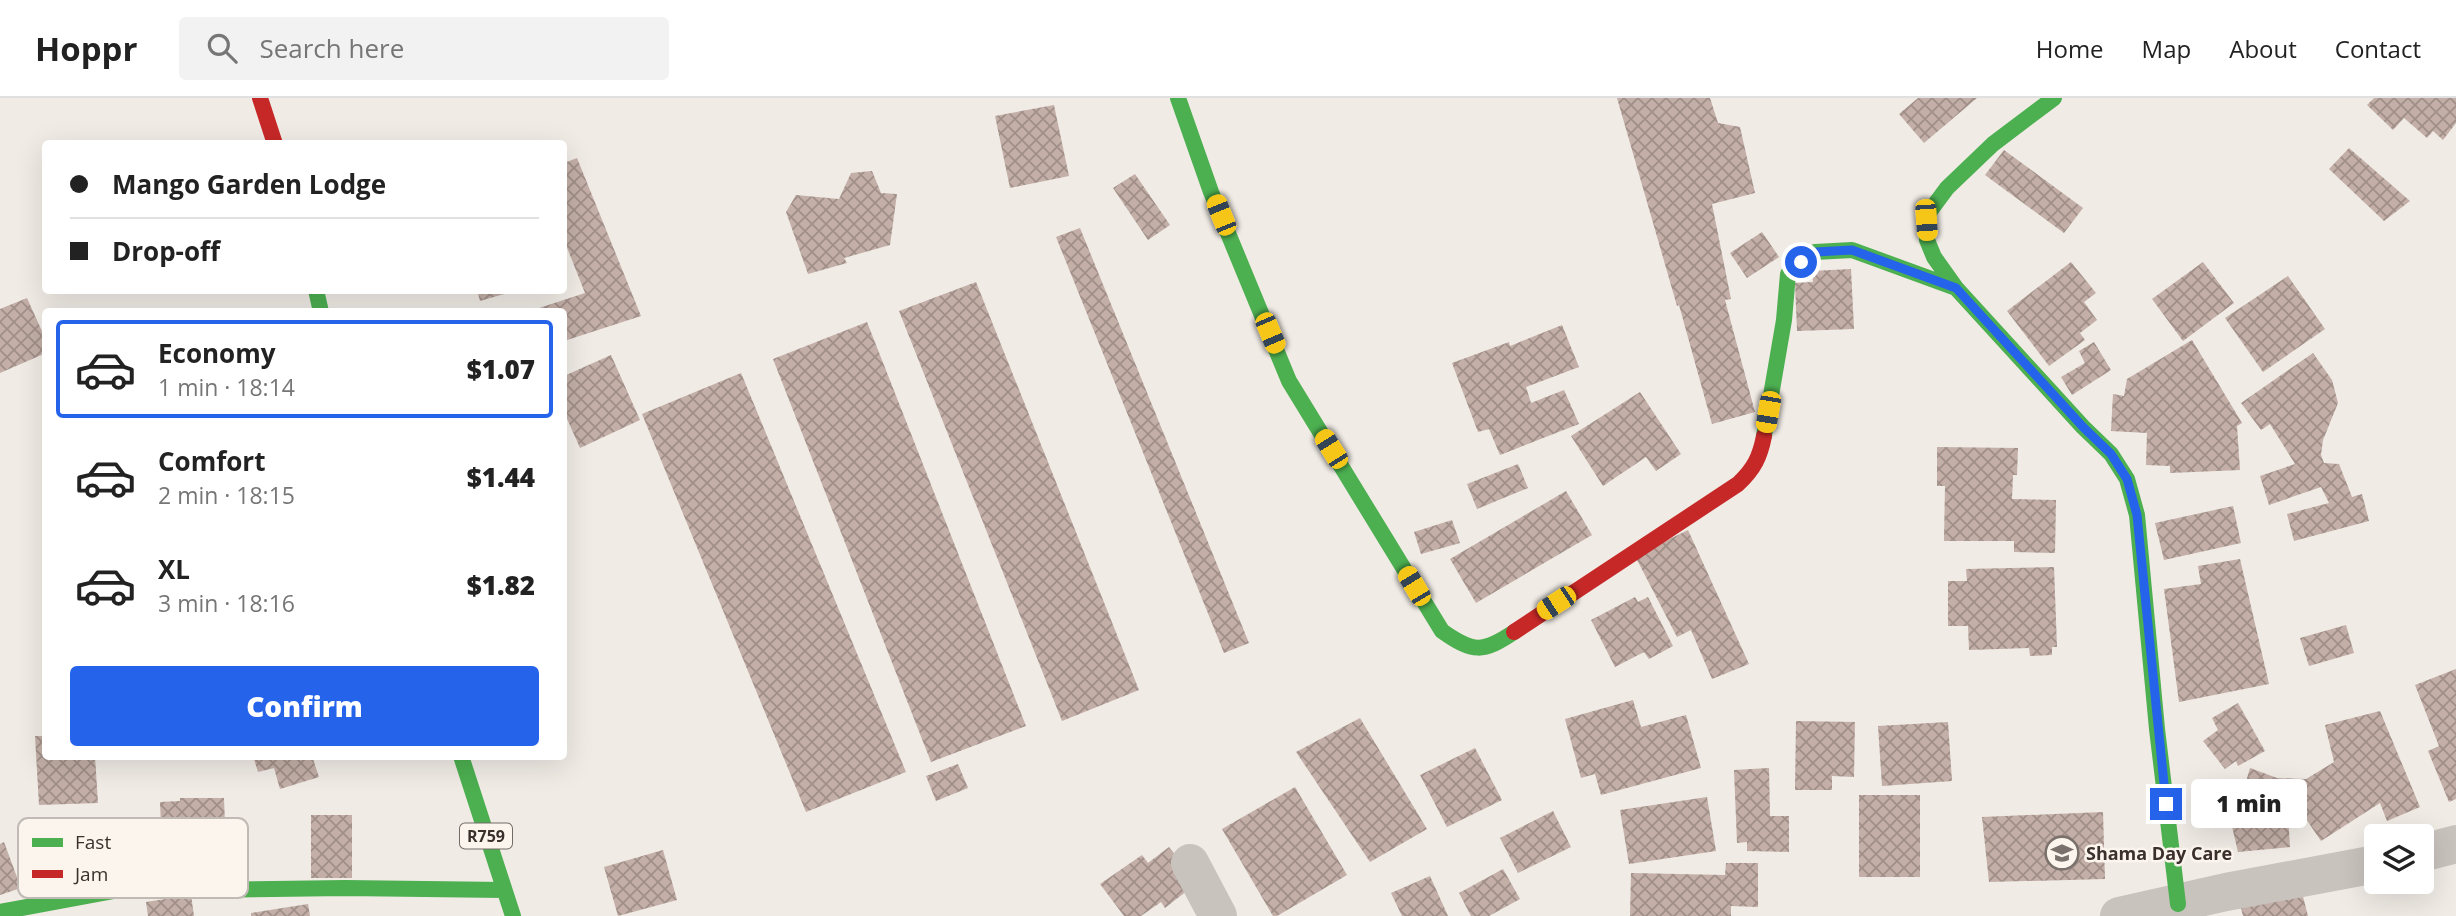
<!DOCTYPE html>
<html lang="en">
<head>
<meta charset="utf-8">
<style>
  body { margin:0; font-family:"Open Sans",sans-serif; background:#f2f2f2; color:#222; height:100vh; display:flex; flex-direction:column; font-size:26px; white-space:nowrap }
  * { box-sizing:border-box; margin:0 }
  p { font-size:23px; color:#767676 }
  .icon { flex:none; width:38px; height:38px; fill:none; stroke:currentColor; stroke-width:2; stroke-linecap:round; stroke-linejoin:round }
  .map { position:relative; flex:1; overflow:hidden }
  .side { position:absolute; left:42px; top:210px; width:525px; height:452px; display:flex; flex-direction:column; background:#fff; border-radius:7px; box-shadow:0 7px 28px #0002 }
  .side>* { flex:none }
  .banner { position:absolute; left:42px; top:42px; width:525px; height:154px; border-radius:7px; box-shadow:0 7px 28px #0002; display:grid; align-content:center; height:154px; padding:0 28px; background:#fff }
  .fabs { position:absolute; left:2364px; top:726px; display:grid; gap:14px }
  .fabs a { display:grid; place-items:center; width:70px; height:70px; border-radius:7px; background:#fff; box-shadow:0 7px 28px #0002; font-size:35px }
  .end { position:absolute; width:32px; height:32px; margin:-16px; border:9px solid #2563eb; background:#fff; box-shadow:0 0 0 4px #fff }
  .from { border-radius:50% }
  .bubble { position:absolute; height:49px; border-radius:7px; background:#fff; box-shadow:0 7px 28px #0002; font-size:23px; font-weight:800; line-height:49px; text-align:center }
  .car { position:absolute; width:21px; height:42px; margin:-21px -10px; border-radius:9px; box-shadow:0 0 5px 2px #0007; background:linear-gradient(#f5c518 24%,#345 0 40%,#f5c518 0 76%,#345 0 86%,#f5c518 0) }
  .banner b { display:flex; align-items:center; gap:24px; height:66px; font-size:26px }
  .banner b+b { border-top:2px solid #e0e0e0 }
  .banner i { width:18px; height:18px; background:#222 }
  ul { padding:12px 0 0; list-style:none }
  li { display:flex; align-items:center; gap:21px; height:98px; margin:0 14px 10px; padding:0 14px; border:4px solid transparent; border-radius:7px }
  li div { flex:1 }
  li b { display:block; font-size:26px }
  li em { font-style:normal; font-weight:800 }
  li.selected { border-color:#2563eb }
  li>.icon { width:63px; height:63px; stroke-width:1.5 }
  .action { display:flex; gap:14px; margin-top:auto; padding:14px 28px }
  .action a { flex:1; height:80px; border-radius:7px; background:#2563eb; color:#fff; font-size:28px; font-weight:800; line-height:80px; text-align:center }
  header { display:flex; align-items:center; gap:42px; box-sizing:border-box; height:98px; padding:0 35px; background:#fff; border-bottom:2px solid #e0e0e0 }
  header strong { font-size:33px }
  nav { display:flex; gap:38px; margin-inline-start:auto; font-size:24px }
  .search { width:490px; height:63px; background:#f2f2f2; display:flex; align-items:center; gap:18px; box-sizing:border-box; padding:0 24px; border-radius:7px; color:#767676; font-size:26px }
  .map>svg:first-child { display:block }
  .building { fill:url(#building-cross-hatch) }
  .lines { fill:none; stroke-linecap:round; stroke-linejoin:round }
  .street { stroke:#c9c3be; stroke-width:38 }
  .fast { stroke:#4caf50; stroke-width:16 }
  .jam { stroke:#c62828; stroke-width:16 }
  .route { stroke:#2563eb; stroke-width:9 }
  .labels { text-anchor:middle; dominant-baseline:central; stroke-width:5; stroke-linejoin:round; paint-order:stroke }
  .shield { fill:#fbf5ee; stroke:#756b66; stroke-width:2 }
  .shield-label { font-size:16px; font-weight:bold; fill:#3b302b }
  .poi-label { font-size:18px; font-weight:bold; fill:#3b302b; stroke:#fbf5ee; text-anchor:start }
  .key { fill:#fbf5ee; stroke:#c1bab4; stroke-width:2 }
  .key-label { font-size:19px; fill:#3b302b }
</style>
</head>
<body>
<header>
<strong>Hoppr</strong>
<div class="search"><svg class="icon" aria-label="search" viewBox="0 0 24 24"><circle cx="10" cy="10" r="6"/><path d="M15 15l6 6"/></svg>Search here</div>
<nav><a>Home</a><a>Map</a><a>About</a><a>Contact</a></nav>
</header>
<div class="map">
<svg width="2456" height="818" viewBox="0 0 2456 818">
  <defs>
    <pattern id="building-cross-hatch" width="8" height="8" patternUnits="userSpaceOnUse" patternTransform="scale(1.75)"><rect width="8" height="8" fill="#c3afa7"/><path d="M0 0l8 8M0 8l8-8" fill="none" stroke="#a08f88"/></pattern>
  </defs>
  <rect width="100%" height="100%" fill="#f0ebe5"/>
  <path class="building" d="M1617,0H1710L1718,25L1740,29L1755,95L1712,106L1731,201L1725,202L1755,314L1712,326L1679,207L1677,208Z
    M1918,0H1977L1924,45L1899,16Z
    M2374,0H2456V25L2443,42L2433,33L2427,40L2404,20L2393,32L2367,7Z
    M1054,7L1069,78L1010,90L995,18Z
    M2349,50L2410,103L2384,123L2329,71Z
    M2004,52L2083,110L2064,135L1985,77Z
    M577,60L641,218L564,243V214L530,213L585,195L564,142V65Z
    M872,73L881,95L897,96L890,147L844,160L847,165L808,176L786,114L796,97L839,101L851,75Z
    M1135,76L1170,127L1148,142L1113,90Z
    M1080,130L1249,545L1224,555L1056,139Z
    M1762,134L1779,159L1747,180L1730,155Z
    M2071,164L2096,195L2084,204L2097,222L2080,235L2085,242L2049,268L2007,213Z
    M2203,164L2234,205L2183,243L2152,201Z
    M1851,171L1854,231L1797,233L1795,185L1813,184L1812,173Z
    M2288,178L2325,231L2263,274L2225,220Z
    M976,184L1139,592L1062,623L899,213Z
    M477,192H513L514,193L480,203Z
    M27,200L46,242V255L0,275V211Z
    M867,224L1026,628L931,664L773,261Z
    M1562,227L1579,269L1526,289L1531,305L1564,292L1579,326L1500,357L1489,331L1478,334L1452,265L1509,244L1510,248Z
    M2192,242L2242,325L2237,328L2240,372L2170,375V368L2146,367L2147,335L2111,333L2113,296L2124,298L2127,281Z
    M2094,244L2111,272L2072,297L2061,279L2085,265L2079,253Z
    M2313,255L2332,282L2338,305L2323,342L2321,357L2324,365L2339,366L2352,399L2362,396L2369,423L2294,443L2287,416L2329,405L2321,389L2269,407L2260,378L2295,366L2270,326L2261,332L2241,305Z
    M611,257L640,322L580,350L564,314V278Z
    M741,275L906,674L806,714L642,316Z
    M1640,294L1681,356L1656,373L1646,359L1603,388L1571,338Z
    M1937,349L2018,350L2017,377H2013L2012,401L2056,402L2055,455L2014,454V443H1944L1945,388H1937Z
    M1518,366L1528,390L1477,411L1467,386Z
    M1566,393L1592,437L1476,505L1450,461Z
    M2233,408L2241,445L2164,462L2155,425Z
    M1452,422L1460,445L1421,456L1414,434Z
    M1688,432L1749,566L1712,581L1691,532L1677,539L1635,458Z
    M2240,461L2269,586L2179,604L2164,491L2201,486L2198,468Z
    M2054,469L2057,549H2052V557L2030,558L2029,550L1969,552L1968,528H1948V483H1967L1966,471Z
    M1635,499L1638,504L1648,499L1673,548L1649,561L1644,554L1615,569L1591,522Z
    M2346,527L2354,555L2309,568L2300,540Z
    M2456,571V701L2449,704L2428,653L2439,648L2415,587Z
    M1633,602L1641,629L1686,617L1701,670L1601,697L1595,676L1581,680L1565,621Z
    M2238,605L2265,653L2238,668L2236,663L2225,671L2203,643L2218,632L2212,620Z
    M2380,613L2420,709L2387,723L2380,705L2321,743L2304,718L2288,717L2290,749L2238,754L2222,686L2245,687L2250,670L2277,680L2306,681L2334,664L2325,627Z
    M1360,620L1427,731L1370,764L1296,654Z
    M1796,623L1855,624L1854,679L1832,678V692H1795Z
    M1948,624L1952,683L1882,688L1878,628Z
    M35,638H46V658H95L98,705L39,707Z
    M1475,650L1502,702L1447,729L1420,677Z
    M253,658H312L319,679L280,691L274,670L258,674Z
    M958,666L968,690L936,703L926,678Z
    M1769,670L1770,718H1789V754L1747,753V744L1737,745L1734,672Z
    M1295,689L1347,777L1277,818H1273L1222,731Z
    M1859,697H1920V779H1859Z
    M1707,699L1716,753L1629,766L1620,712Z
    M180,700H224L226,755L198,757L197,738H188L189,751L162,753L160,704L180,703Z
    M1553,713L1571,749L1518,775L1500,740Z
    M2103,714L2105,781L1989,784L1982,719Z
    M311,717H352V780H311Z
    M74,719V732L120,736V758L43,762L42,720Z
    M4,744L21,790L0,797V746Z
    M1169,749L1197,785L1165,810L1161,804L1141,818H1124L1100,786L1142,757L1148,765Z
    M663,752L677,802L618,818L604,769Z
    M1726,765H1758V809L1731,808V818H1630L1631,775L1725,777Z
    M1503,771L1520,801L1489,818H1471L1459,795Z
    M1430,778L1448,818H1402L1391,795Z
    M2301,791L2308,818H2243L2240,806Z
    M191,797L194,818H148L146,804Z
    M308,806L310,818H251V815Z"/>
  <g class="lines">
    <path class="street" d="M2422,755L2456,746
      M1190,765L1218,818
      M2119,818L2226,794L2376,766"/>
    <path class="fast" d="M1178,0L1211,94L1289,283L1442,533C1473,555 1483,555 1514,534
      M2054,0L1993,46L1947,90L1930,113L1926,123L1927,142L1934,159L1956,190L2083,329L2111,356L2127,381L2137,417L2157,631L2178,806
      M316,192L321,214
      M1764,338L1784,222L1788,176L1815,154L1852,152L1956,190
      M461,658L513,818
      M0,814L114,793L345,790L504,792"/>
    <path class="jam" d="M260,0L275,46
      M1514,534L1738,386C1754,371 1760,359 1764,338"/>
  </g>
  <g class="lines">
    <path class="route" d="M1801,164L1815,154L1852,152L1956,190L2083,329L2111,356L2127,381L2137,417L2166,706"/>
  </g>
  <defs>
    <symbol id="school-ring" viewBox="-11 -11 22 22"><circle r="9.5" fill="#fbf5ee" stroke="#7a716c" stroke-width="1.5"/><path d="M0-5L7-2L0 1L-7-2ZM-4 1L0 2.5L4 1V4Q0 6-4 4Z" fill="#7a716c"/></symbol>
  </defs>
  <g fill-rule="evenodd">
    <use href="#school-ring" x="2043" y="736" width="38" height="38"/>
  </g>
  <g class="labels">
    <rect class="shield" x="460" y="725.5" width="52" height="25" rx="5"/>
    <g class="shield-label">
      <text x="486" y="738">R759</text>
    </g>
    <g class="poi-label">
      <text x="2086" y="755">Shama Day Care</text>
    </g>
  </g>
  <rect x="18" y="720" width="230" height="80" rx="10" class="key"/>
  <rect x="32" y="740" width="31" height="9" fill="#4caf50"/>
  <rect x="32" y="772" width="31" height="8" fill="#c62828"/>
  <g class="key-label">
    <text x="75" y="751">Fast</text>
    <text x="75" y="783">Jam</text>
  </g>
</svg>
<div class="fabs">
<a><svg class="icon" aria-label="layers" viewBox="0 0 24 24"><path d="M12 4l9 5-9 5-9-5zM3 14l9 5 9-5"/></svg></a>
</div>
<i class="end from" style="left:1801px;top:164px"></i>
<i class="end" style="left:2166px;top:706px"></i>
<div class="bubble" style="left:2191px;top:681px;width:116px">1 min</div>
<i class="car" style="left:1221px;top:117px;rotate:338deg"></i>
<i class="car" style="left:1926px;top:122px;rotate:176deg"></i>
<i class="car" style="left:1270px;top:235px;rotate:157deg"></i>
<i class="car" style="left:1768px;top:314px;rotate:190deg"></i>
<i class="car" style="left:1331px;top:351px;rotate:328deg"></i>
<i class="car" style="left:1414px;top:488px;rotate:329deg"></i>
<i class="car" style="left:1556px;top:505px;rotate:237deg"></i>
<div class="banner">
<b><i class="from"></i>Mango Garden Lodge</b>
<b><i></i>Drop-off</b>
</div>
<section class="side">
<ul>
<li class="selected"><svg class="icon" aria-label="car" viewBox="0 0 24 24"><path d="M5 17H2v-5l4-1 3-4h7l3 4 3 1v5h-3M9 17h6M6 11h13"/><circle cx="7" cy="17" r="2"/><circle cx="17" cy="17" r="2"/></svg><div><b>Economy</b><p>1 min · 18:14</p></div><em>$1.07</em></li>
<li><svg class="icon" aria-label="car" viewBox="0 0 24 24"><path d="M5 17H2v-5l4-1 3-4h7l3 4 3 1v5h-3M9 17h6M6 11h13"/><circle cx="7" cy="17" r="2"/><circle cx="17" cy="17" r="2"/></svg><div><b>Comfort</b><p>2 min · 18:15</p></div><em>$1.44</em></li>
<li><svg class="icon" aria-label="car" viewBox="0 0 24 24"><path d="M5 17H2v-5l4-1 3-4h7l3 4 3 1v5h-3M9 17h6M6 11h13"/><circle cx="7" cy="17" r="2"/><circle cx="17" cy="17" r="2"/></svg><div><b>XL</b><p>3 min · 18:16</p></div><em>$1.82</em></li>
</ul>
<div class="action"><a>Confirm</a></div>
</section>
</div>
</body>
</html>
